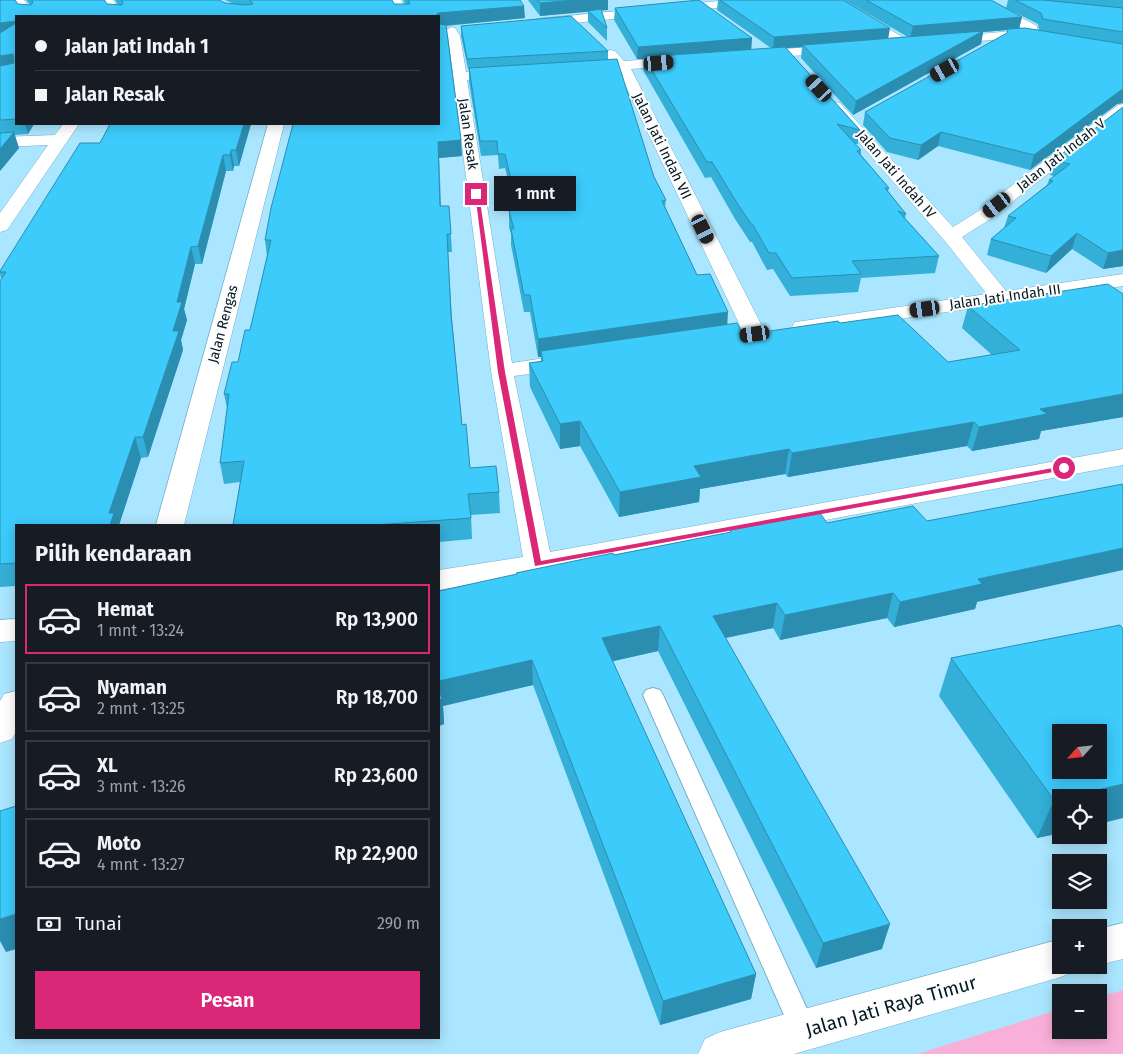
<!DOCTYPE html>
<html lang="id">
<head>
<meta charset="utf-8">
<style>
  body { margin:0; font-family:"Fira Sans",sans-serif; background:#242831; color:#f1f3f6; height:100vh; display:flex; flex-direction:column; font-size:19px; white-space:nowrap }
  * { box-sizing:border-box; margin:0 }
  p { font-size:16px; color:#9ea1a6 }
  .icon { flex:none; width:28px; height:28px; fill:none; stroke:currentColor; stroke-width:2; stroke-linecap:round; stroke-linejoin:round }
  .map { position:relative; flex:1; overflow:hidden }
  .side { position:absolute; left:15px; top:524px; width:425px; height:515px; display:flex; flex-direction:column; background:#171b24; border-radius:0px; box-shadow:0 2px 12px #0003 }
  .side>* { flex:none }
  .banner { position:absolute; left:15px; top:15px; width:425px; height:110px; border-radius:0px; box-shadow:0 2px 12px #0003; display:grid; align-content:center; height:110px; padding:0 20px; background:#171b24 }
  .needle { width:32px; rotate:243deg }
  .fabs { position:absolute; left:1052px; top:724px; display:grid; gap:10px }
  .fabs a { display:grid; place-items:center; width:55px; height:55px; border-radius:0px; background:#171b24; box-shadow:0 2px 12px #0003; font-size:25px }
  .end { position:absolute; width:22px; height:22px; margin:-11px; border:6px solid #db2777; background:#fff; box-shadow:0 0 0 2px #fff }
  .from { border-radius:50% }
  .bubble { position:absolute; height:35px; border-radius:0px; background:#171b24; box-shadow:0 2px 12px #0003; font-size:16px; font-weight:600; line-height:35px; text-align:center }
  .car { position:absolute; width:15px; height:30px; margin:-15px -8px; border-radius:6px; box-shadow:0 0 4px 1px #0007; background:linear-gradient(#222 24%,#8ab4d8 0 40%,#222 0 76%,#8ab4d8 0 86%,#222 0) }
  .banner b { display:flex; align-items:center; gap:18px; height:48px; font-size:19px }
  .banner b+b { border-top:1px solid #363941 }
  .banner i { width:12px; height:12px; background:#f1f3f6 }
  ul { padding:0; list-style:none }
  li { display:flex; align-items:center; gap:15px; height:70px; margin:0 10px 8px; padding:0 10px; border:2px solid #363941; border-radius:0px }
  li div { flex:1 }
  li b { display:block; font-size:19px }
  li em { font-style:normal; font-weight:600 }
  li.selected { border-color:#db2777 }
  li>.icon { width:45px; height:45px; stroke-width:1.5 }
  h2 { padding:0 20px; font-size:22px; line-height:60px }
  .pay { display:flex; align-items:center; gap:12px; height:55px; padding:0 20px; font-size:19px }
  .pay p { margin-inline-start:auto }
  .cta { display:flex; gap:10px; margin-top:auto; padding:10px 20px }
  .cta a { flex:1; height:58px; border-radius:0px; background:#db2777; color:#fff; font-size:20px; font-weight:600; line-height:58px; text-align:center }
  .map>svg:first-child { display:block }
  .green { fill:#f9b0d8 }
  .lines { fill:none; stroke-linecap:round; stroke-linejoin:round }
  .service-casing { stroke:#75afc7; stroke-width:2 }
  .minor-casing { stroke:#75afc7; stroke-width:1 }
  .tertiary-casing { stroke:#75afc7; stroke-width:1 }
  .secondary-casing { stroke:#75afc7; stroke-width:1 }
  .service { fill:#fff; fill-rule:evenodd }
  .minor { fill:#fff; fill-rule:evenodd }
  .tertiary { fill:#fff; fill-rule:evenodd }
  .secondary { fill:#fff; fill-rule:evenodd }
  .wall { fill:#34afd8 }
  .shaded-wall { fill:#2b8eb0 }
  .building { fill:#3dcbfb; stroke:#2b8eb0; fill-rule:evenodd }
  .route { fill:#db2777 }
  .labels { text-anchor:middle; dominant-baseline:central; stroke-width:4; stroke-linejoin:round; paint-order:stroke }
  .far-street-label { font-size:14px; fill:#021821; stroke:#fcfcfc }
  .near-street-label { font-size:19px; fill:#021821; stroke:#fcfcfc }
</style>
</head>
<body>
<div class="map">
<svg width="1123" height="1054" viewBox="0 0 1123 1054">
  <rect width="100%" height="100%" fill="#aae6ff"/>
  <path class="green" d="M1123,990V1054H917L1061,1009V1030H1099V997Z"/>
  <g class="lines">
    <defs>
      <path id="service" d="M653,688L660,690L663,695L813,1022L817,1031L813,1040L804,1043L795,1040L643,695L646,690Z"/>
      <path id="minor" d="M12,0H24L35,16H23Z
        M101,0H113L124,16H112Z
        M729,0H769L763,3L537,27L531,23L537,19Z
        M826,0H840L914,44L908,48L903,47Z
        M972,0H987L1037,26L1038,33L1032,37L940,44L939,41L945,37L1025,30Z
        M451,27L455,28L460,36L466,72L506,70L513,74L506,78L467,80L512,363L565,355L573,357L576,362L573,367L565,369L514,376L550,552L1123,449V465L538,573L439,590V570L523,557L491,371L448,36L445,31Z
        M840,45L845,46L847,49L845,52L753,59L746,55L753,51Z
        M610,50L615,51L624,61L680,57L687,61L680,65L631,69L766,334L763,339L755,341L747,339L744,334L619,72L581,73L574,69L581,65L611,63L603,54Z
        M835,102L840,103L953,227L977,212L1118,105L1123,104V115L989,220L962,237L1006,291L1123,274V286L803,333L795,332L792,327L795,322L803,321L987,294L944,240L830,109L828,106L830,103Z
        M63,124H79L7,230L0,232V213L48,145L0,147V137L55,135Z
        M268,124H284L184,525H156Z
        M16,619V641L0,642V620Z
        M16,691V732L12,739L0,743V701L4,694Z"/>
      <path id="tertiary" d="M389,0H401L409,16H397Z"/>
      <path id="secondary" d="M1123,923V959L1099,965H1098L1099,929Z
        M1061,939V965H1078L1075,971L1061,977L794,1054H698L705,1039L720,1032Z"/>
    </defs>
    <use href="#service" class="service-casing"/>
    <use href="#minor" class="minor-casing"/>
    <use href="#tertiary" class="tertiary-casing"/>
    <use href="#secondary" class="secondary-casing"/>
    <use href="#service" class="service"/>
    <use href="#minor" class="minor"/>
    <use href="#tertiary" class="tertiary"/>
    <use href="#secondary" class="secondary"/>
  </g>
  <path class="wall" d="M0,0L18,4L30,5L26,0H105L107,4L118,5L115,0H219L225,3L234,4L225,0H392L394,4H405L403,0H520L525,18L446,26L462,156L439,158L441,206H449L452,252H448L452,319L462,425L470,468L499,492L500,513L471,515L472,539L439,542V525H233L240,482L224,484L220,463L227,408L224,394L238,362L250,330L267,256L265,240L439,16H16V124H34L28,134L14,135L19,148L0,171Z
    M528,0H608V10H601L607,28V41L588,22V11L540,16Z
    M718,0H843L888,38L908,37L844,0H991L1022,17L1019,28L1039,30L1038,24L1006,8L1008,0H1123V103L1117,104L1030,170L938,146L918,160L887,152L863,125L865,112L1007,34L1008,30L983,32L981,44L853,115L801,58L802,47L786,48L860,130L858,144H855L861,150V155L889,188L888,191L906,214L905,218L939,256L935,273L861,278L858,292L790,296L773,269L767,270L752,242H750L735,219L711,177L705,178L643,70L644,59H637L614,20L615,8L752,38L751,50L771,48L717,10Z
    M461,26L608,51V60L654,177L666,200L665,207L697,275L727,324L743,335L840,323L948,362L992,355L962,328L968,306L1123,294V417L1041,431L1039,439L972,451L967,446L788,477L785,474L700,489L699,502L619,517L580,446L560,449L530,387L529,363L541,362V357H538L530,312H524L511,245V234L509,227V211L514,210L512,195L505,168L499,169L498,155L481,156L469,82V69H468L461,36Z
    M1123,107V266L1103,269L1072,249L1046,273L987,255L991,239L1004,228L1008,216L1047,185L1049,180L1054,176L1050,175L1054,160Z
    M110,124H251L239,166H234L233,171H226L202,264H195L184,309L187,320L181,340L183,350L148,457L141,458L119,525H16V586L0,587V281L1,279L0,274V271L100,143Z
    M827,523L977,602L975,609L894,627L887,618L780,640L773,628L726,638L882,949L816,968L658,651L612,661L756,974L751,999L660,1025L533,685L443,706L444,724L439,726V591L516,575V573L614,555L730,533V530Z
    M951,658L1061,798V833L1037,838L939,696Z"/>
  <path class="shaded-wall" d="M576,0H608V10L540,16V3Z
    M524,6L525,18L439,26V16H436V15L438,13Z
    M1022,17L1019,29L983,32L981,44L853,115L856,101L910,38L913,26Z
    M16,21V34H0V23Z
    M890,28L888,40L803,45L802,47L773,49L774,37Z
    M752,38L751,51L644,57V59H637L638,47Z
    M13,54L16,64L0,71V56Z
    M1121,90H1123V103L1117,104L1030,170L1034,155Z
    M25,124H34L28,134Z
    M244,124H251L239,166L236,150Z
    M14,132L19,148L0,171V149Z
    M941,132L938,146L918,160L921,145Z
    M461,140L462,156L439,158L442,223L438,142Z
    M231,150L234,166L233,171L230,155Z
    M223,155L226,171L202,264L198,246Z
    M1077,233L1072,249L1046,273L1051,256Z
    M191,247L195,264L184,309L187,320L181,340L183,350L148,457L143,437L173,331L177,302Z
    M1123,250V266L1103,269L1108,253Z
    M728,312L727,329L541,351V357H538V339Z
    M1123,394V417L1041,431L1039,439L972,451L979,427L1040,409Z
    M580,421V446L560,449V424Z
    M974,422L967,446L788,477L792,453Z
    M135,437L141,458L119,525H110L109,513Z
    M789,449L785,474L700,489L699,502L619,517L620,492L694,466Z
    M1123,548V570L977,602L975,609L894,627L900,602L978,579Z
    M893,593L887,618L780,640L785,615Z
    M777,603L773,628L710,641L713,616Z
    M660,626L658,651L601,664L602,638Z
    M532,660L533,685L443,706L444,724L439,726V681Z
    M1123,784V818L1099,824V798H1063Z
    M1061,798V833L1037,838L1054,800Z
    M16,914V949L6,952L0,941V919Z
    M890,924L882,949L816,968L823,943Z
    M756,974L751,999L660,1025L663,1001Z"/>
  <path class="building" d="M0,0H15L18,4L31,5L33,2L31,0H104L107,4L122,5L123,2L121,0H219L225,3L245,5L253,4L250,0H392L394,4H410L408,0H520L524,6L438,13L436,15V16H16V21L0,23Z
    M537,0H576L540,3Z
    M699,0L752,38L638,47L615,8Z
    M720,0H843L890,28L774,37Z
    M866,0H991L1022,17L913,26Z
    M1015,0H1043L1123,8V32L1043,19L1041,13Z
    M601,9L607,28L588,11Z
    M571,16L608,51L467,59L461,26Z
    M16,23V119L0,120V66L14,63L13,54L0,56V33Z
    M439,24L446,25L461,140L438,142L440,206H449L451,234H447L451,314L462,425L466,424L470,468L496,466L499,492L468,494L471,518L376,525H233L244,461L220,463L229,394H224L232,362H238L245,330H250L271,240H265L271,208L293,124H439Z
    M1025,28L1123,44V90H1121L1034,155L941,132L921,145L890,138L865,112L1007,33L1008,29Z
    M983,31L856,101L803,45Z
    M785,47L860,130L837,124L861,150L857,151L889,188H885L906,214L898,211L939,256L852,261L861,274L792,278L776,253H769L753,225H752L737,203L712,162H707L644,57Z
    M617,59L654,177L666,200L662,201L697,275L710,274L728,312L538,339L530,295H524L511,229H514L509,211L516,210L511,180L505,154H498L497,141H480L469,68Z
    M1123,107V250L1108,253L1077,233L1051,256L991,239L1016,218L1008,216L1053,181L1049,180L1070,164L1054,160Z
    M110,124H244L236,150H231L230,155H223L198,246L191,247L177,302H182L173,331H179L143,437H135L109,513H114L110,525H16V563L0,564V281L6,272H0V271L80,143H100Z
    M14,132L0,149V133Z
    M1108,284L1123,294V394L1040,409L1047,414L979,427L974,422L792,453L789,449L694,466L701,477L620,492L580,421L560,424L529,363L543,361L541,351L737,323L743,335L838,321L840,323L898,315L948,362L1020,350L968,306Z
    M1123,484V548L978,579L982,584L900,602L893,593L785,615L777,603L713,616L890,924L823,943L660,626L602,638L756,974L663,1001L532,660L439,681V591L517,574L516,573L613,553L614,555L731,532L730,530L820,513L827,523L913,506L927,521Z
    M1120,625L1123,629V784L1054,800L951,658ZM1061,732H1099V770H1061Z
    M439,689L442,699L439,700Z
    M16,806V914L0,919V811Z"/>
  <path class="route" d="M475,193L479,194L505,372L541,561L1064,466L1068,468L1064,470L535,566L498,372Z"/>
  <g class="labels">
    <g class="far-street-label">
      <text transform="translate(468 134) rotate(82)">Jalan Resak</text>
      <text transform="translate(662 146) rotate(64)">Jalan Jati Indah VII</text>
      <text transform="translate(1061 155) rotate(-38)">Jalan Jati Indah V</text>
      <text transform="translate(896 174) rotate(49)">Jalan Jati Indah IV</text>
      <text transform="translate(1005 297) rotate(-8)">Jalan Jati Indah III</text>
      <text transform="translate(223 324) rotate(-75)">Jalan Rengas</text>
    </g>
    <g class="near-street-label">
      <text transform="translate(891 1006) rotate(-16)">Jalan Jati Raya Timur</text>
    </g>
  </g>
</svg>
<div class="fabs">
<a><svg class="needle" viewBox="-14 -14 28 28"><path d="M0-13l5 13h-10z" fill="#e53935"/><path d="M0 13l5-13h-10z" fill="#9ea1a6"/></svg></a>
<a><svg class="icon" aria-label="locate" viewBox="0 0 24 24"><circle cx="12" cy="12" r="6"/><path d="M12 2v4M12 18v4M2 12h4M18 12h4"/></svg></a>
<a><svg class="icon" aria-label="layers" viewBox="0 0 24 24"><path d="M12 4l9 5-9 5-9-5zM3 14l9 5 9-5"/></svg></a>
<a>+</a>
<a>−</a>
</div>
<i class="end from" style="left:1064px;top:468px"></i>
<i class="end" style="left:476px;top:194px"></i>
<div class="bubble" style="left:494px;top:176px;width:82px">1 mnt</div>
<i class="car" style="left:659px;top:63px;rotate:85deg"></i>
<i class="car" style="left:945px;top:70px;rotate:241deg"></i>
<i class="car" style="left:819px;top:88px;rotate:318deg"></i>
<i class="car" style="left:997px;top:205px;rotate:232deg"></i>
<i class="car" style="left:703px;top:229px;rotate:154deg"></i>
<i class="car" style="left:925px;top:309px;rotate:262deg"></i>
<i class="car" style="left:755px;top:334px;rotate:262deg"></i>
<div class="banner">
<b><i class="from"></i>Jalan Jati Indah 1</b>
<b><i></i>Jalan Resak</b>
</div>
<section class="side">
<h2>Pilih kendaraan</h2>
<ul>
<li class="selected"><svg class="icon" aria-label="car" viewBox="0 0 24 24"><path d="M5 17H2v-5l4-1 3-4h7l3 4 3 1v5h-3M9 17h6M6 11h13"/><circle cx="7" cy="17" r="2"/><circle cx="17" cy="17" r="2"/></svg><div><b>Hemat</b><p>1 mnt · 13:24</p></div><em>Rp 13,900</em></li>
<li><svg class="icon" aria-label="car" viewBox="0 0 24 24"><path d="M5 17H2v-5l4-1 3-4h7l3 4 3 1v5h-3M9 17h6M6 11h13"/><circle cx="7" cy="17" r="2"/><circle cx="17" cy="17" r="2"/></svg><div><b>Nyaman</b><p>2 mnt · 13:25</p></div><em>Rp 18,700</em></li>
<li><svg class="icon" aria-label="car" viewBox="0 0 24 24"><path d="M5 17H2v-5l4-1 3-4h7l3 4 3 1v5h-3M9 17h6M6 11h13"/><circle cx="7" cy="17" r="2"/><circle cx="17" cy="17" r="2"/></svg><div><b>XL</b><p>3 mnt · 13:26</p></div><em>Rp 23,600</em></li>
<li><svg class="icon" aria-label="car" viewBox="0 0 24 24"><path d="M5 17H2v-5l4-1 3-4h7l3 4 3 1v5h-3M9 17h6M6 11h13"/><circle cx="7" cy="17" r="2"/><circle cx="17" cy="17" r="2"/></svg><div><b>Moto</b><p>4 mnt · 13:27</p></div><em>Rp 22,900</em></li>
</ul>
<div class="pay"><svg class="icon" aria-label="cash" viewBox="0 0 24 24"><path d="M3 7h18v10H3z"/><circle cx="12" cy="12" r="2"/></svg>Tunai<p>290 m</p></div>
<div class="cta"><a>Pesan</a></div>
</section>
</div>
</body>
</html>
